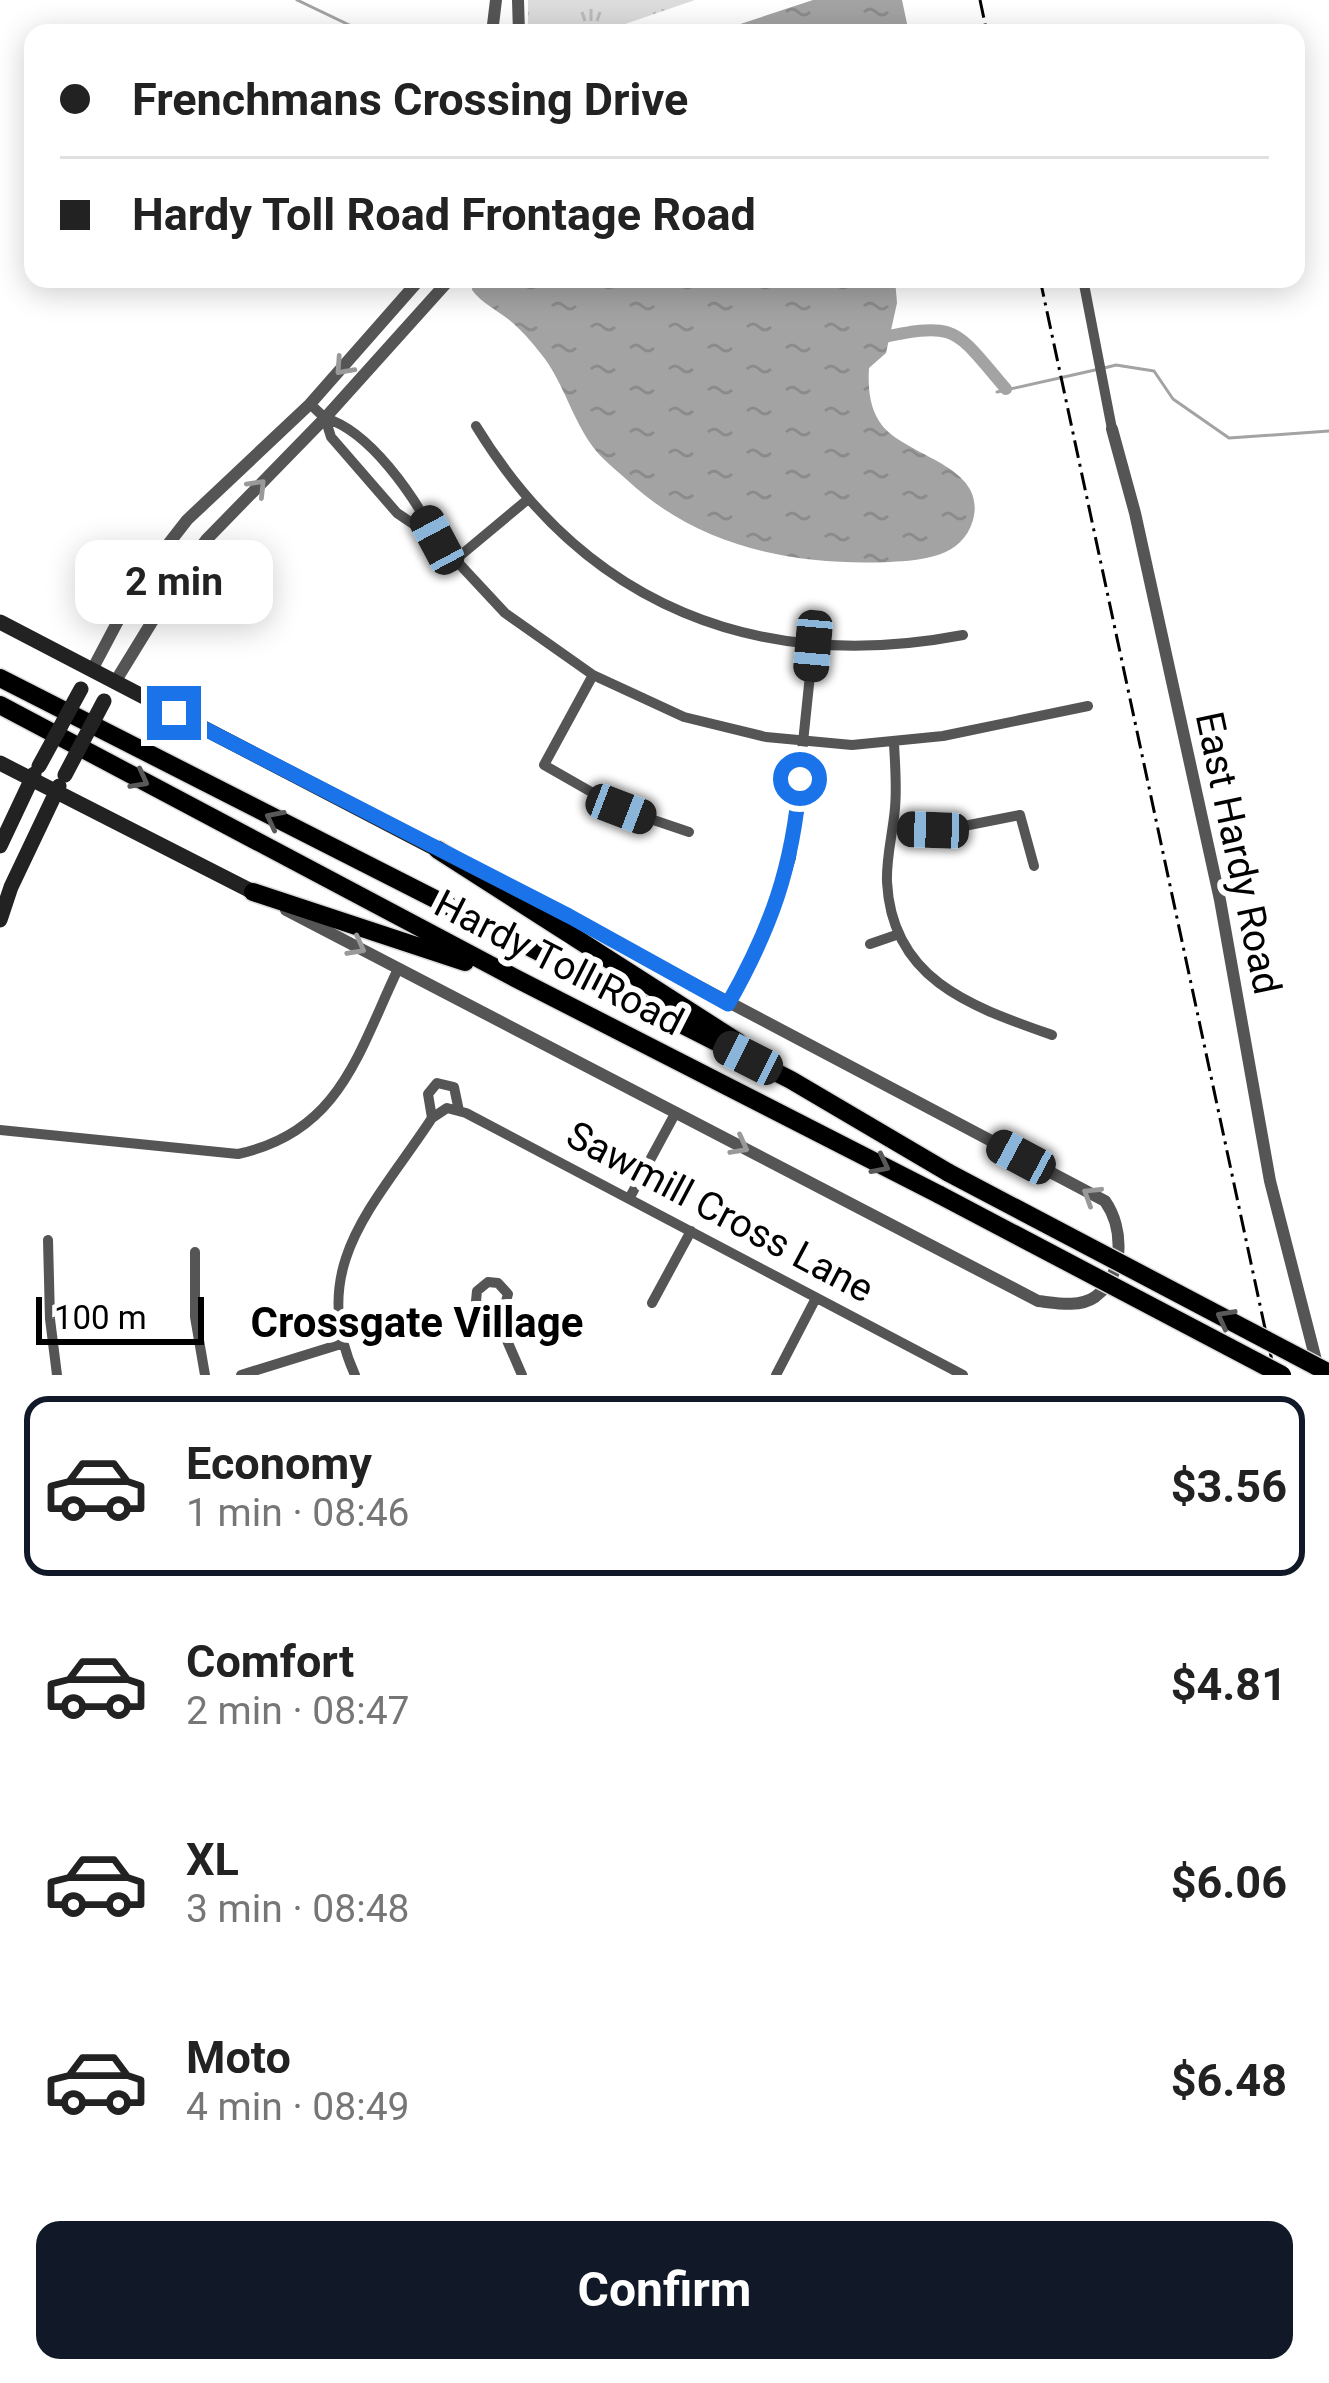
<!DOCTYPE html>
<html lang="en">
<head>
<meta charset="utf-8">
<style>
  body { margin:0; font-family:Roboto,sans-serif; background:#f2f2f2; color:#222; height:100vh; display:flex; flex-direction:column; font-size:45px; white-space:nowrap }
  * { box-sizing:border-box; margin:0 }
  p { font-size:39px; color:#767676 }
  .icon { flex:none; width:66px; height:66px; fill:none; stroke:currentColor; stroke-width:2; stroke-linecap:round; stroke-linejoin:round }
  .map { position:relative; height:1375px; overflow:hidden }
  .details { display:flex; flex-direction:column; background:#fff; flex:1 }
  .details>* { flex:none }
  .hud { position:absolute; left:24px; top:24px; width:1281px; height:264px; border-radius:24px; box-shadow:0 6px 30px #0003; display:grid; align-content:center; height:264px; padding:0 36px; background:#fff }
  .scale { position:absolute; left:36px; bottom:30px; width:168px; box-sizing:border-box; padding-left:12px; border:6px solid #000; border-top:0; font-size:33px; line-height:42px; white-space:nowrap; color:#000; -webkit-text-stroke:9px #fff; paint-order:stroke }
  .end { position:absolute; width:54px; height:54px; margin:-27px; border:15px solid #1a73e8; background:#fff; box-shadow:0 0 0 6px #fff }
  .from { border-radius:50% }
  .bubble { position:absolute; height:84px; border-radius:24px; background:#fff; box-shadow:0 6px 30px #0003; font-size:39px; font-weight:700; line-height:84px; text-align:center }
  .car { position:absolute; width:36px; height:72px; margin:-36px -18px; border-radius:15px; box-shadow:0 0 9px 3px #0007; background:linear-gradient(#222 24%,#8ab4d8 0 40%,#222 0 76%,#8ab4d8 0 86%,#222 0) }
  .hud b { display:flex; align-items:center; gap:42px; height:114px; font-size:45px }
  .hud b+b { border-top:3px solid #e0e0e0 }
  .hud i { width:30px; height:30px; background:#222 }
  ul { padding:21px 0 0; list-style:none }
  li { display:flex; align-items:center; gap:36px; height:180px; margin:0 24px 18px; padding:0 12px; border:6px solid transparent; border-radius:24px }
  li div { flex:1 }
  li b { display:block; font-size:45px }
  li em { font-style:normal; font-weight:700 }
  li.on { border-color:#111827 }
  li>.icon { width:108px; height:108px; stroke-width:1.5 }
  .button { display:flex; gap:24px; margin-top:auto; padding:24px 36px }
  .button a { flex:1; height:138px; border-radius:24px; background:#111827; color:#fff; font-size:48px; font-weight:700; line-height:138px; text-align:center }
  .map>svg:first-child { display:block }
  .park { fill:url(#park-tufts) }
  .water { fill:url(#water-ripples) }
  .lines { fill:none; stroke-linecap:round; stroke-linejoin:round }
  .stream { stroke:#a3a3a3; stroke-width:3 }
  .canal { stroke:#a3a3a3; stroke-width:12 }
  .motorway-casing { stroke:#dbdbdb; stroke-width:21 }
  .minor { stroke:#555; stroke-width:10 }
  .tertiary { stroke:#555; stroke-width:12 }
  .secondary { stroke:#222; stroke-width:15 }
  .motorway { stroke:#000; stroke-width:18 }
  .rail { stroke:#000; stroke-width:3; stroke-dasharray:18 6 3 6; stroke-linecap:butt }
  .motorway-bridge-casing { stroke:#dbdbdb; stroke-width:21; stroke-linecap:butt }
  .secondary-bridge { stroke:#222; stroke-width:15 }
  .motorway-bridge { stroke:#000; stroke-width:18 }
  .oneway { stroke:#999 }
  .oneway2 { stroke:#595959 }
  .route { stroke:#1a73e8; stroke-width:15 }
  .labels { text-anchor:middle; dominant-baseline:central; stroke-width:12; stroke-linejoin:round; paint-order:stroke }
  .street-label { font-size:39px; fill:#000; stroke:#fff }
  .neighbourhood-label { font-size:42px; font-weight:bold; fill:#000; stroke:#fff }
</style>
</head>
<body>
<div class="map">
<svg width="1329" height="1375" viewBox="0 0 1329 1375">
  <defs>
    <pattern id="park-tufts" width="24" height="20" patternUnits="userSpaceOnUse" patternTransform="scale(3)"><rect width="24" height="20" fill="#dcdcdc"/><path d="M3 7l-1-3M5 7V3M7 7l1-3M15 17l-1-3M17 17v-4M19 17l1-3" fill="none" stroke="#bbb"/></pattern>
    <pattern id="water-ripples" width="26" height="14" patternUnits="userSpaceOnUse" patternTransform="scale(3)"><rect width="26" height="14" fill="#a3a3a3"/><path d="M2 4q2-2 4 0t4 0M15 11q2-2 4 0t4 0" fill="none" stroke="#8b8b8b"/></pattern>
  </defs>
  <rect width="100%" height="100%" fill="#fff"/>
  <path class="park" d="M528,0H695L599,33H528Z"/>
  <path class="water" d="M813,0H902L909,33H713Z
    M473,279H895L897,303L886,353L869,368C868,386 869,405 879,421C901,457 988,463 973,520C962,558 922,560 890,562C793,566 698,547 626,479C615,469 602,459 593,447C573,420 564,385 545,359C536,347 525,334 514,324C500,311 483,305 472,290Z"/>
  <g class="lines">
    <path class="stream" d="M297,0L366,33
      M1104,368L1116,365L1154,371L1173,399L1229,438L1329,431
      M997,392L1095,370"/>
    <path class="canal" d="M875,339C958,321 953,327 1006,389"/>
    <defs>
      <path id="motorway" d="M0,678L791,1080L949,1173
        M0,705L515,978L940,1195
        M438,850L738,1042
        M253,892L465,962"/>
    </defs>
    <use href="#motorway" class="motorway-casing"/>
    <path class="minor" d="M1083,279L1112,429
      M310,404L325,418L331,437L397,513L437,540L505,613L593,675L684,717L766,737L852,745L943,736L1088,706
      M325,418C370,431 414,496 435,537
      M476,426C586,606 758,674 963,635
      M455,560L527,500
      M593,675L544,765L621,809L689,832
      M894,743C895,765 897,786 895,808C893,833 886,857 887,882C892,981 973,1007 1052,1035
      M893,827H959L1020,815L1034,866
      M870,944L899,934
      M727,1004L766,931L791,858L813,646
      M432,1118L428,1094L437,1083L454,1087L459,1111
      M0,1130L238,1154C340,1132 358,1053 398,969
      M630,1197L676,1112
      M48,1240L50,1319L57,1375
      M195,1252V1317L205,1375
      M652,1303L691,1231
      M495,1313L504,1308L508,1294L498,1283L488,1282L477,1291L476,1301L481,1310L495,1313L522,1375
      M241,1375L341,1344
      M355,1375C306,1266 375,1205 432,1118L447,1108L466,1113L963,1375
      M776,1375L816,1298"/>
    <path class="tertiary" d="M518,0L519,33
      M492,33L496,0
      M1112,429L1135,513L1220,900L1270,1181L1318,1368
      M92,670L138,583L187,520L310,404L420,279
      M115,682L185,568L206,540L325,418L450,279
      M286,910L1038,1301C1056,1303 1079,1308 1095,1297C1125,1275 1124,1228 1105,1201L507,885"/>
    <path class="secondary" d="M0,622L438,850
      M0,763L253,892
      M0,846L34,774
      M0,920L11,887L59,786"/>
    <use href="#motorway" class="motorway"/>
    <path class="rail" d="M980,0L987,33
      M1040,279L1275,1375"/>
    <defs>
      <path id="motorway-bridge" d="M949,1173L1329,1373
        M940,1195L1282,1375"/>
    </defs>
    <use href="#motorway-bridge" class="motorway-bridge-casing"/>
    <path class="secondary-bridge" d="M39,766L81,689
      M65,775L104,701"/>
    <use href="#motorway-bridge" class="motorway-bridge"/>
  </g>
  <defs><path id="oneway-chevron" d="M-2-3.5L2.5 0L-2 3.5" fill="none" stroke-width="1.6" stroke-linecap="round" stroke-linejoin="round" transform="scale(3)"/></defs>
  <g class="oneway">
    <use href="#oneway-chevron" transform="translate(343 367) rotate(132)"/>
    <use href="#oneway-chevron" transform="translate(258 487) rotate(-46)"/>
    <use href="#oneway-chevron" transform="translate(357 947) rotate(28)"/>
    <use href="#oneway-chevron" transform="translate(740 1146) rotate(28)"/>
    <use href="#oneway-chevron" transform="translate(1091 1195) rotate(-148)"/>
  </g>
  <g class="oneway2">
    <use href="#oneway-chevron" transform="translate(140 780) rotate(28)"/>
    <use href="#oneway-chevron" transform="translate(274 819) rotate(-153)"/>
    <use href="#oneway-chevron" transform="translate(881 1165) rotate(27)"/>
    <use href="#oneway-chevron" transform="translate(1225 1318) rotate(-152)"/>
  </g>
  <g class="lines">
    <path class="route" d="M174,713L569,916L728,1004C771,928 793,867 800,779"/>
  </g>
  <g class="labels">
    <g class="street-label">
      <text transform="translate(1238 853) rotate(78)">East Hardy Road</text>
      <text transform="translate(559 963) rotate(27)">Hardy Toll Road</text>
      <text transform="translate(720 1212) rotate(28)">Sawmill Cross Lane</text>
    </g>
    <g class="neighbourhood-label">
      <text x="417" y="1322">Crossgate Village</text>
    </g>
  </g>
</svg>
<div class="scale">100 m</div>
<i class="end from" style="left:800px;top:779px"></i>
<i class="end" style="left:174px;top:713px"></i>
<div class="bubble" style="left:75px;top:540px;width:198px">2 min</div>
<i class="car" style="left:437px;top:540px;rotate:332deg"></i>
<i class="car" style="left:813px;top:646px;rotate:185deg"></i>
<i class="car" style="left:621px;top:809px;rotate:111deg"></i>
<i class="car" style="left:933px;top:830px;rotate:272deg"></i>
<i class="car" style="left:748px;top:1058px;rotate:297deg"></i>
<i class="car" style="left:1021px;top:1157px;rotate:298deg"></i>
<div class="hud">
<b><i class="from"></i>Frenchmans Crossing Drive</b>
<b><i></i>Hardy Toll Road Frontage Road</b>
</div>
</div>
<section class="details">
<ul>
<li class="on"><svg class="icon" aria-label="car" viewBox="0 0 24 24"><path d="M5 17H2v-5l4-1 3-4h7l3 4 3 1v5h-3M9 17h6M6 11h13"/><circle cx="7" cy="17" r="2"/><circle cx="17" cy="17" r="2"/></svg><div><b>Economy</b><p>1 min · 08:46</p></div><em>$3.56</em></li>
<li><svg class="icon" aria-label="car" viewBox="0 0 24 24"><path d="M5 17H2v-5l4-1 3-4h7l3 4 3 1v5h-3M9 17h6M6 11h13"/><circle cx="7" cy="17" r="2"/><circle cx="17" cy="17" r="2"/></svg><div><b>Comfort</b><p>2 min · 08:47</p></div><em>$4.81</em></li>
<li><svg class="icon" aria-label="car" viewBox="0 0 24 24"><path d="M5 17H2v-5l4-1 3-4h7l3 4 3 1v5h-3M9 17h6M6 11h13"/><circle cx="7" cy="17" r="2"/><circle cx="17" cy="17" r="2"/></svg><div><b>XL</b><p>3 min · 08:48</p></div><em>$6.06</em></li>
<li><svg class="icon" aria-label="car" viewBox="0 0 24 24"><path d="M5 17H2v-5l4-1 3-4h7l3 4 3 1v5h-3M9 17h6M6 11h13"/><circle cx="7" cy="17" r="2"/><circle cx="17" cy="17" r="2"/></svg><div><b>Moto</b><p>4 min · 08:49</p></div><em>$6.48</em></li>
</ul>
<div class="button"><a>Confirm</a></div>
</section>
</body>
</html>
